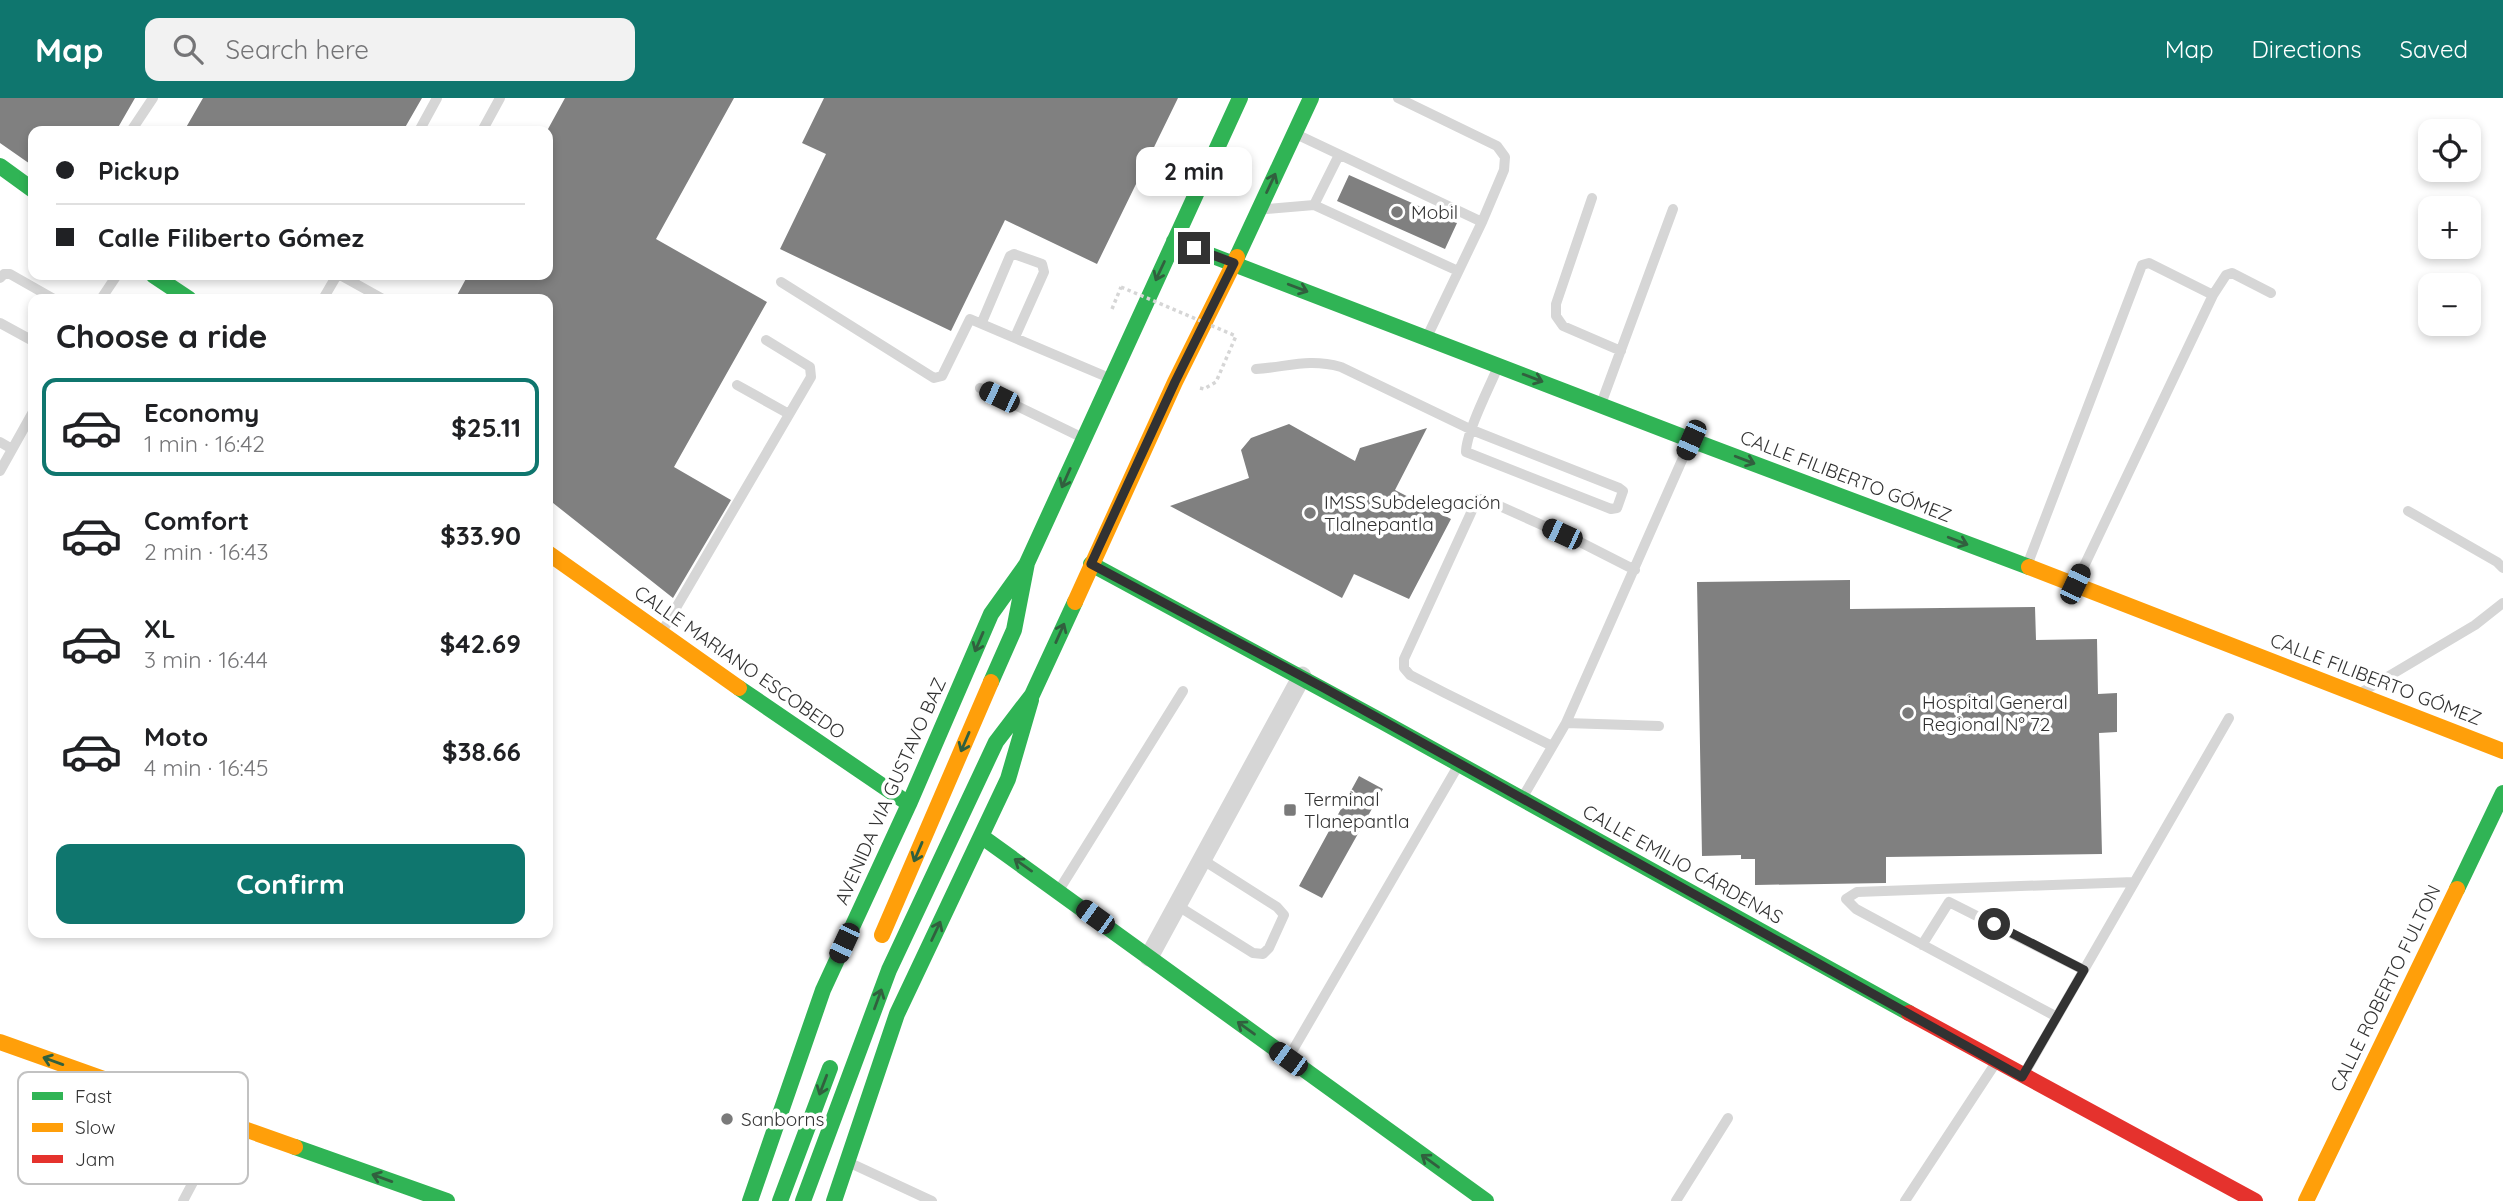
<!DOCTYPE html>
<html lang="en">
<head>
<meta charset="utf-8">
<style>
  body { margin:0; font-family:Quicksand,sans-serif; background:#f2f2f2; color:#202124; height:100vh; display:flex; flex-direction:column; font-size:26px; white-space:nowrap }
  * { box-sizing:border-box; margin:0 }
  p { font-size:23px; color:#757577 }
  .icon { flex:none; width:38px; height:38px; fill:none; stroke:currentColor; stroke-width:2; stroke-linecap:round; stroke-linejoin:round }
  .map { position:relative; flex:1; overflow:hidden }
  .drawer { position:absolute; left:28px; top:196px; width:525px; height:644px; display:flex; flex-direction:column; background:#fff; border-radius:14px; box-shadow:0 4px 10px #0003 }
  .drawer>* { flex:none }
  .guide { position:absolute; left:28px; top:28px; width:525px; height:154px; border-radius:14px; box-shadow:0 4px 10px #0003; display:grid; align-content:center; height:154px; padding:0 28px; background:#fff }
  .tools { position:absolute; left:2418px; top:21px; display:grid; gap:14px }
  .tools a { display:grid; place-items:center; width:63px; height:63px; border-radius:14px; background:#fff; box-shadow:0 4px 10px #0003; font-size:35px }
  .end { position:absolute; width:32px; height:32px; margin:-16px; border:9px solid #323232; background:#fff; box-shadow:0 0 0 4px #fff }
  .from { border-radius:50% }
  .bubble { position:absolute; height:49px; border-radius:14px; background:#fff; box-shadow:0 4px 10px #0003; font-size:23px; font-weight:700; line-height:49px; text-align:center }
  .car { position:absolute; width:21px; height:42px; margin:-21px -10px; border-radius:9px; box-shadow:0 0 5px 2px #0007; background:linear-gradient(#222 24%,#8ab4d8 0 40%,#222 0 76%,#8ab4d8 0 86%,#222 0) }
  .guide b { display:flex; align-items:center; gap:24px; height:66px; font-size:26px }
  .guide b+b { border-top:2px solid #e0e0e0 }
  .guide i { width:18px; height:18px; background:#202124 }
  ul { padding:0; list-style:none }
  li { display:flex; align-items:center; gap:21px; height:98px; margin:0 14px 10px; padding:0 14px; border:4px solid transparent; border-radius:14px }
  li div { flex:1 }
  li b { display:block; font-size:26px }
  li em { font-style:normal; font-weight:700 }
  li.active { border-color:#0f766e }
  li>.icon { width:63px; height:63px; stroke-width:1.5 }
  h2 { padding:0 28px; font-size:32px; line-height:84px }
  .primary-button { display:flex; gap:14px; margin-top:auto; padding:14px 28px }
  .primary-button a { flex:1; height:80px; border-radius:14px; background:#0f766e; color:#fff; font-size:28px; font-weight:700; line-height:80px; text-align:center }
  header { display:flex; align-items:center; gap:42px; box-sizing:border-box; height:98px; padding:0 35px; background:#0f766e; color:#fff }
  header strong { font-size:33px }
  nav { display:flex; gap:38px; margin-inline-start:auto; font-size:24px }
  .search { width:490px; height:63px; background:#f2f2f2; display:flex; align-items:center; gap:18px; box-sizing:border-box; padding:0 24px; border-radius:14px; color:#757577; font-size:26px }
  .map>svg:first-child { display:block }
  .building { fill:#808080 }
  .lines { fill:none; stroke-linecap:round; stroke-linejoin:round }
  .path { stroke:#d6d6d6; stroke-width:3.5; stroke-dasharray:3.5 3.5; stroke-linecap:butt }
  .lane { stroke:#d6d6d6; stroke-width:10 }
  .street { stroke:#d6d6d6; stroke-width:19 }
  .fast { stroke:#30b455; stroke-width:16 }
  .slow { stroke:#ff9f0a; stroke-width:16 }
  .jam { stroke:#e5322d; stroke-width:16 }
  .path-bridge { stroke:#d6d6d6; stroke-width:3.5; stroke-dasharray:3.5 3.5; stroke-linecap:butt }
  .oneway { stroke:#31603e }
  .route { stroke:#323232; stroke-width:9 }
  .poi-dot { fill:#7a7a7a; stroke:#fff; stroke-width:2.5 }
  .labels { text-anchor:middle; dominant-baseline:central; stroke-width:7; stroke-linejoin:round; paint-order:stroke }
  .poi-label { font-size:19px; fill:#323232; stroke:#fff; text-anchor:start }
  .street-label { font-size:19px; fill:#323232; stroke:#fff }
  .key { fill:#fff; stroke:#c2c2c2; stroke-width:2 }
  .key-label { font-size:19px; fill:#323232 }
</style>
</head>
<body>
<header>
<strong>Map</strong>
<div class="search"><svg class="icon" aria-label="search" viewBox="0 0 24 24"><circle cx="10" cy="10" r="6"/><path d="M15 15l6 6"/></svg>Search here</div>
<nav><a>Map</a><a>Directions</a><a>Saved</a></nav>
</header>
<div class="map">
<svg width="2503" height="1103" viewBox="0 0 2503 1103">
  <rect width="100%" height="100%" fill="#fff"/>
  <path class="building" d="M0,0H135L116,33H33V68L0,45Z
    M203,0H422L403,33H184Z
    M565,0H734L656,141L767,204L674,369L731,402L673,500L548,401V201H455L468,177H548V31Z
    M824,0H1178L1097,166L1005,122L951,233L780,151L826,56L802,45Z
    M1349,77L1457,125L1445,151L1337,103Z
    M1289,326L1355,363L1360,350L1427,330L1395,392L1451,421L1409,501L1354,476L1342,500L1170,408L1249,380L1241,352L1251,340Z
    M1850,482V511L2035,509L2036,542L2097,541L2098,596L2117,595V634L2099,635L2102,756L1886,759V785L1755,787V761H1741V757L1702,758L1697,484Z
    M1359,678L1383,691L1322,800L1299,788Z"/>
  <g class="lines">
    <path class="path" d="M1112,211L1121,189
      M1200,290L1204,291L1216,284L1236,238"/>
    <path class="lane" d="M1398,0L1497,48L1505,59L1504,72L1482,124L1427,239
      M131,33L153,0
      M419,33L437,0
      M482,33L500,0
      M1298,37L1482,124
      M1592,100L1556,206V218L1563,228L1621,253
      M1314,107L1339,57
      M1267,111L1314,107L1458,173
      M340,177L383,201
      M0,180L4,176H10L54,201
      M781,184L934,280L942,278L970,221L1107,279
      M101,201L117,177
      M323,201L337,177
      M982,224L1010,158L1014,156L1042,166L1044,174L1015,239
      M0,225L33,243
      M1256,271C1288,269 1308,260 1341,269L1472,332L1619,390L1623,393L1617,410L1611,411L1466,354C1466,335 1489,290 1497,271
      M737,287L789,316
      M980,290L1081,339
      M1601,306L1673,111
      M0,344L12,351
      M0,373L33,314
      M2408,413L2497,464L2503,470
      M2028,465L2142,167L2149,165L2213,197
      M2076,485L2213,197L2226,177L2232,175L2271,195
      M663,532L811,279L810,269L766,242
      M2362,594L2475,527L2503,505
      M1566,625L1659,628
      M1552,648L1445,595L1410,577L1404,570V561L1475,406L1479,401H1484L1580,444L1635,472
      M1524,697L1566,625L1690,344
      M1059,792L1183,593
      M1178,808L1253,855L1263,856L1269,850L1284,817L1277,809L1203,762
      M1922,847L1949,804L2084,872
      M2057,919L1856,811L1846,801L1857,794L2134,784
      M1290,957L1458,668
      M2024,976L2229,620
      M848,1064L932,1103
      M183,1103L224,1026
      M1676,1103L1728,1020
      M1905,1103L1995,966"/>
    <path class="street" d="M1149,859L1302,578"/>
    <path class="fast" d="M0,68L33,92
      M1174,143L1691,342L2029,469
      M1237,159L1311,0
      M153,177L189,201
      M1091,466L1383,624L1909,915
      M991,584L1014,532L1027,465L1240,0
      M739,590L909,706
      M981,738L1486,1103
      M2457,791L2503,695
      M295,1049L447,1103
      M750,1103L823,892L909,706L991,516L1026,467
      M780,1103L830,970
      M803,1103L889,872L996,644L1032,597L1075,504
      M834,1103L897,916L1008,681L1031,602"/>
    <path class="slow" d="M548,455L739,590
      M2029,469L2503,653
      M1075,504L1175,284L1237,159
      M882,837L991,584
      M0,944L295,1049
      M2306,1103L2457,791"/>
    <path class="jam" d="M1909,915L2255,1103"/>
    <path class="path-bridge" d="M1121,189L1236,238"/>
  </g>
  <defs><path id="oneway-shaft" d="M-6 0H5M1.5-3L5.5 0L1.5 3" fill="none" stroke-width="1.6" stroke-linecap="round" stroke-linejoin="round" transform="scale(1.75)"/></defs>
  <g class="oneway">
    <use href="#oneway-shaft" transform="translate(1271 85) rotate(-65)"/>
    <use href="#oneway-shaft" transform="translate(1160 173) rotate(115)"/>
    <use href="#oneway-shaft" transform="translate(1298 190) rotate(21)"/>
    <use href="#oneway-shaft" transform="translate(1533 280) rotate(21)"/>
    <use href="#oneway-shaft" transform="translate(1745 362) rotate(21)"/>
    <use href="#oneway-shaft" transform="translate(1066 380) rotate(114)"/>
    <use href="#oneway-shaft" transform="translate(1958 443) rotate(21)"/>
    <use href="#oneway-shaft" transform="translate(1060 535) rotate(-66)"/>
    <use href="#oneway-shaft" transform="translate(979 544) rotate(113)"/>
    <use href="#oneway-shaft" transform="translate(965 644) rotate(113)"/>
    <use href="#oneway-shaft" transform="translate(918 754) rotate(113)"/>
    <use href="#oneway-shaft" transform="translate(1023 767) rotate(-145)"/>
    <use href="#oneway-shaft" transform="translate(936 833) rotate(-65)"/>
    <use href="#oneway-shaft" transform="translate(878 901) rotate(-70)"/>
    <use href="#oneway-shaft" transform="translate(1246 930) rotate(-144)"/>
    <use href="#oneway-shaft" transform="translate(53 963) rotate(-160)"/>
    <use href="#oneway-shaft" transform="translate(823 987) rotate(111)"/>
    <use href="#oneway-shaft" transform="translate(1430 1063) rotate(-144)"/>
    <use href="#oneway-shaft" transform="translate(382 1080) rotate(-160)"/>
  </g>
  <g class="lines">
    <path class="route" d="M1194,150L1234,165L1175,284L1091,466L1324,590L2022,979L2084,872L1994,826"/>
  </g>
  <g class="poi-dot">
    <circle cx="1397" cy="114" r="7"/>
    <circle cx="1310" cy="415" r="7"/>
    <circle cx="1908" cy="615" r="7"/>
    <rect x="1283" y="705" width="14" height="14" rx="3.5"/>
    <circle cx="727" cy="1021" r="7"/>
  </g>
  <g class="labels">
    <g class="poi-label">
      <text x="1411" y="114">Mobil</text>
      <text x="1324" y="404">IMSS Subdelegación<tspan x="1324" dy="22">Tlalnepantla</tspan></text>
      <text x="1922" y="604">Hospital General<tspan x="1922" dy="22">Regional N° 72</tspan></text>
      <text x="1304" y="701">Terminal<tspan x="1304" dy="22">Tlanepantla</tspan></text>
      <text x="741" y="1021">Sanborns</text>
    </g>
    <g class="street-label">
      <text transform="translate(1846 378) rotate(21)">CALLE FILIBERTO GÓMEZ</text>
      <text transform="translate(740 564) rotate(35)">CALLE MARIANO ESCOBEDO</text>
      <text transform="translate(2376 581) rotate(21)">CALLE FILIBERTO GÓMEZ</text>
      <text transform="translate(890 693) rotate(-66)">AVENIDA VIA GUSTAVO BAZ</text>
      <text transform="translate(1683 766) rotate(29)">CALLE EMILIO CÁRDENAS</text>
      <text transform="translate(2385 890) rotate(-64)">CALLE ROBERTO FULTON</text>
    </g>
  </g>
  <rect x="18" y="974" width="230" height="112" rx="10" class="key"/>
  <rect x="32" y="994" width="31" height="8" fill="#30b455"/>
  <rect x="32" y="1025" width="31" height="9" fill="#ff9f0a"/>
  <rect x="32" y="1057" width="31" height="8" fill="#e5322d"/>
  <g class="key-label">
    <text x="75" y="1005">Fast</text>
    <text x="75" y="1036">Slow</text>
    <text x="75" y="1068">Jam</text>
  </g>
</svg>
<div class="tools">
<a><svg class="icon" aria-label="locate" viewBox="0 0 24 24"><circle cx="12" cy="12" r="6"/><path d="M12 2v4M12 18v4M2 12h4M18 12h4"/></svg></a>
<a>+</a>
<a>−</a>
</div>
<i class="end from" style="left:1994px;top:826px"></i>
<i class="end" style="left:1194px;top:150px"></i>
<div class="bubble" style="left:1136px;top:49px;width:116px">2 min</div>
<i class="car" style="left:999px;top:299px;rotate:296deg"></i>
<i class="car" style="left:1691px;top:342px;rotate:204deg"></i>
<i class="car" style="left:1562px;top:436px;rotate:295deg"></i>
<i class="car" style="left:2075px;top:486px;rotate:25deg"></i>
<i class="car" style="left:1095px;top:819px;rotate:306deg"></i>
<i class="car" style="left:844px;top:845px;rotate:205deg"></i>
<i class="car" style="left:1288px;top:961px;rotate:306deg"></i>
<div class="guide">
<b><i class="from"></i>Pickup</b>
<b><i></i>Calle Filiberto Gómez</b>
</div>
<section class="drawer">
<h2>Choose a ride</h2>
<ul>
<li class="active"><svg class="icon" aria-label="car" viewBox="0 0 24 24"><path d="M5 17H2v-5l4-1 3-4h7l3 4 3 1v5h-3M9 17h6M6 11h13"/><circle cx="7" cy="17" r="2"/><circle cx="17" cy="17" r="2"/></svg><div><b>Economy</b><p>1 min · 16:42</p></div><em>$25.11</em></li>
<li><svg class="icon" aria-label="car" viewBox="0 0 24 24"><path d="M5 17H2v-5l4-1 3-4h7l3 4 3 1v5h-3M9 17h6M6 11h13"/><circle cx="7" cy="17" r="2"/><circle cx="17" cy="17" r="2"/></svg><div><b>Comfort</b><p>2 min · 16:43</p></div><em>$33.90</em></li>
<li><svg class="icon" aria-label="car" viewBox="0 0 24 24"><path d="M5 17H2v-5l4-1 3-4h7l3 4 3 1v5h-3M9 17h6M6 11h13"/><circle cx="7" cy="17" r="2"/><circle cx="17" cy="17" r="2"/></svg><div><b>XL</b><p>3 min · 16:44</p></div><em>$42.69</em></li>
<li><svg class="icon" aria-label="car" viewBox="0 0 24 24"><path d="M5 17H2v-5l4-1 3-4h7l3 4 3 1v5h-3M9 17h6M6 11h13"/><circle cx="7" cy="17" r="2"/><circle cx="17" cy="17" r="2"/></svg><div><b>Moto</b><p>4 min · 16:45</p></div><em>$38.66</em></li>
</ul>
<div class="primary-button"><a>Confirm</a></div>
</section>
</div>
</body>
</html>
